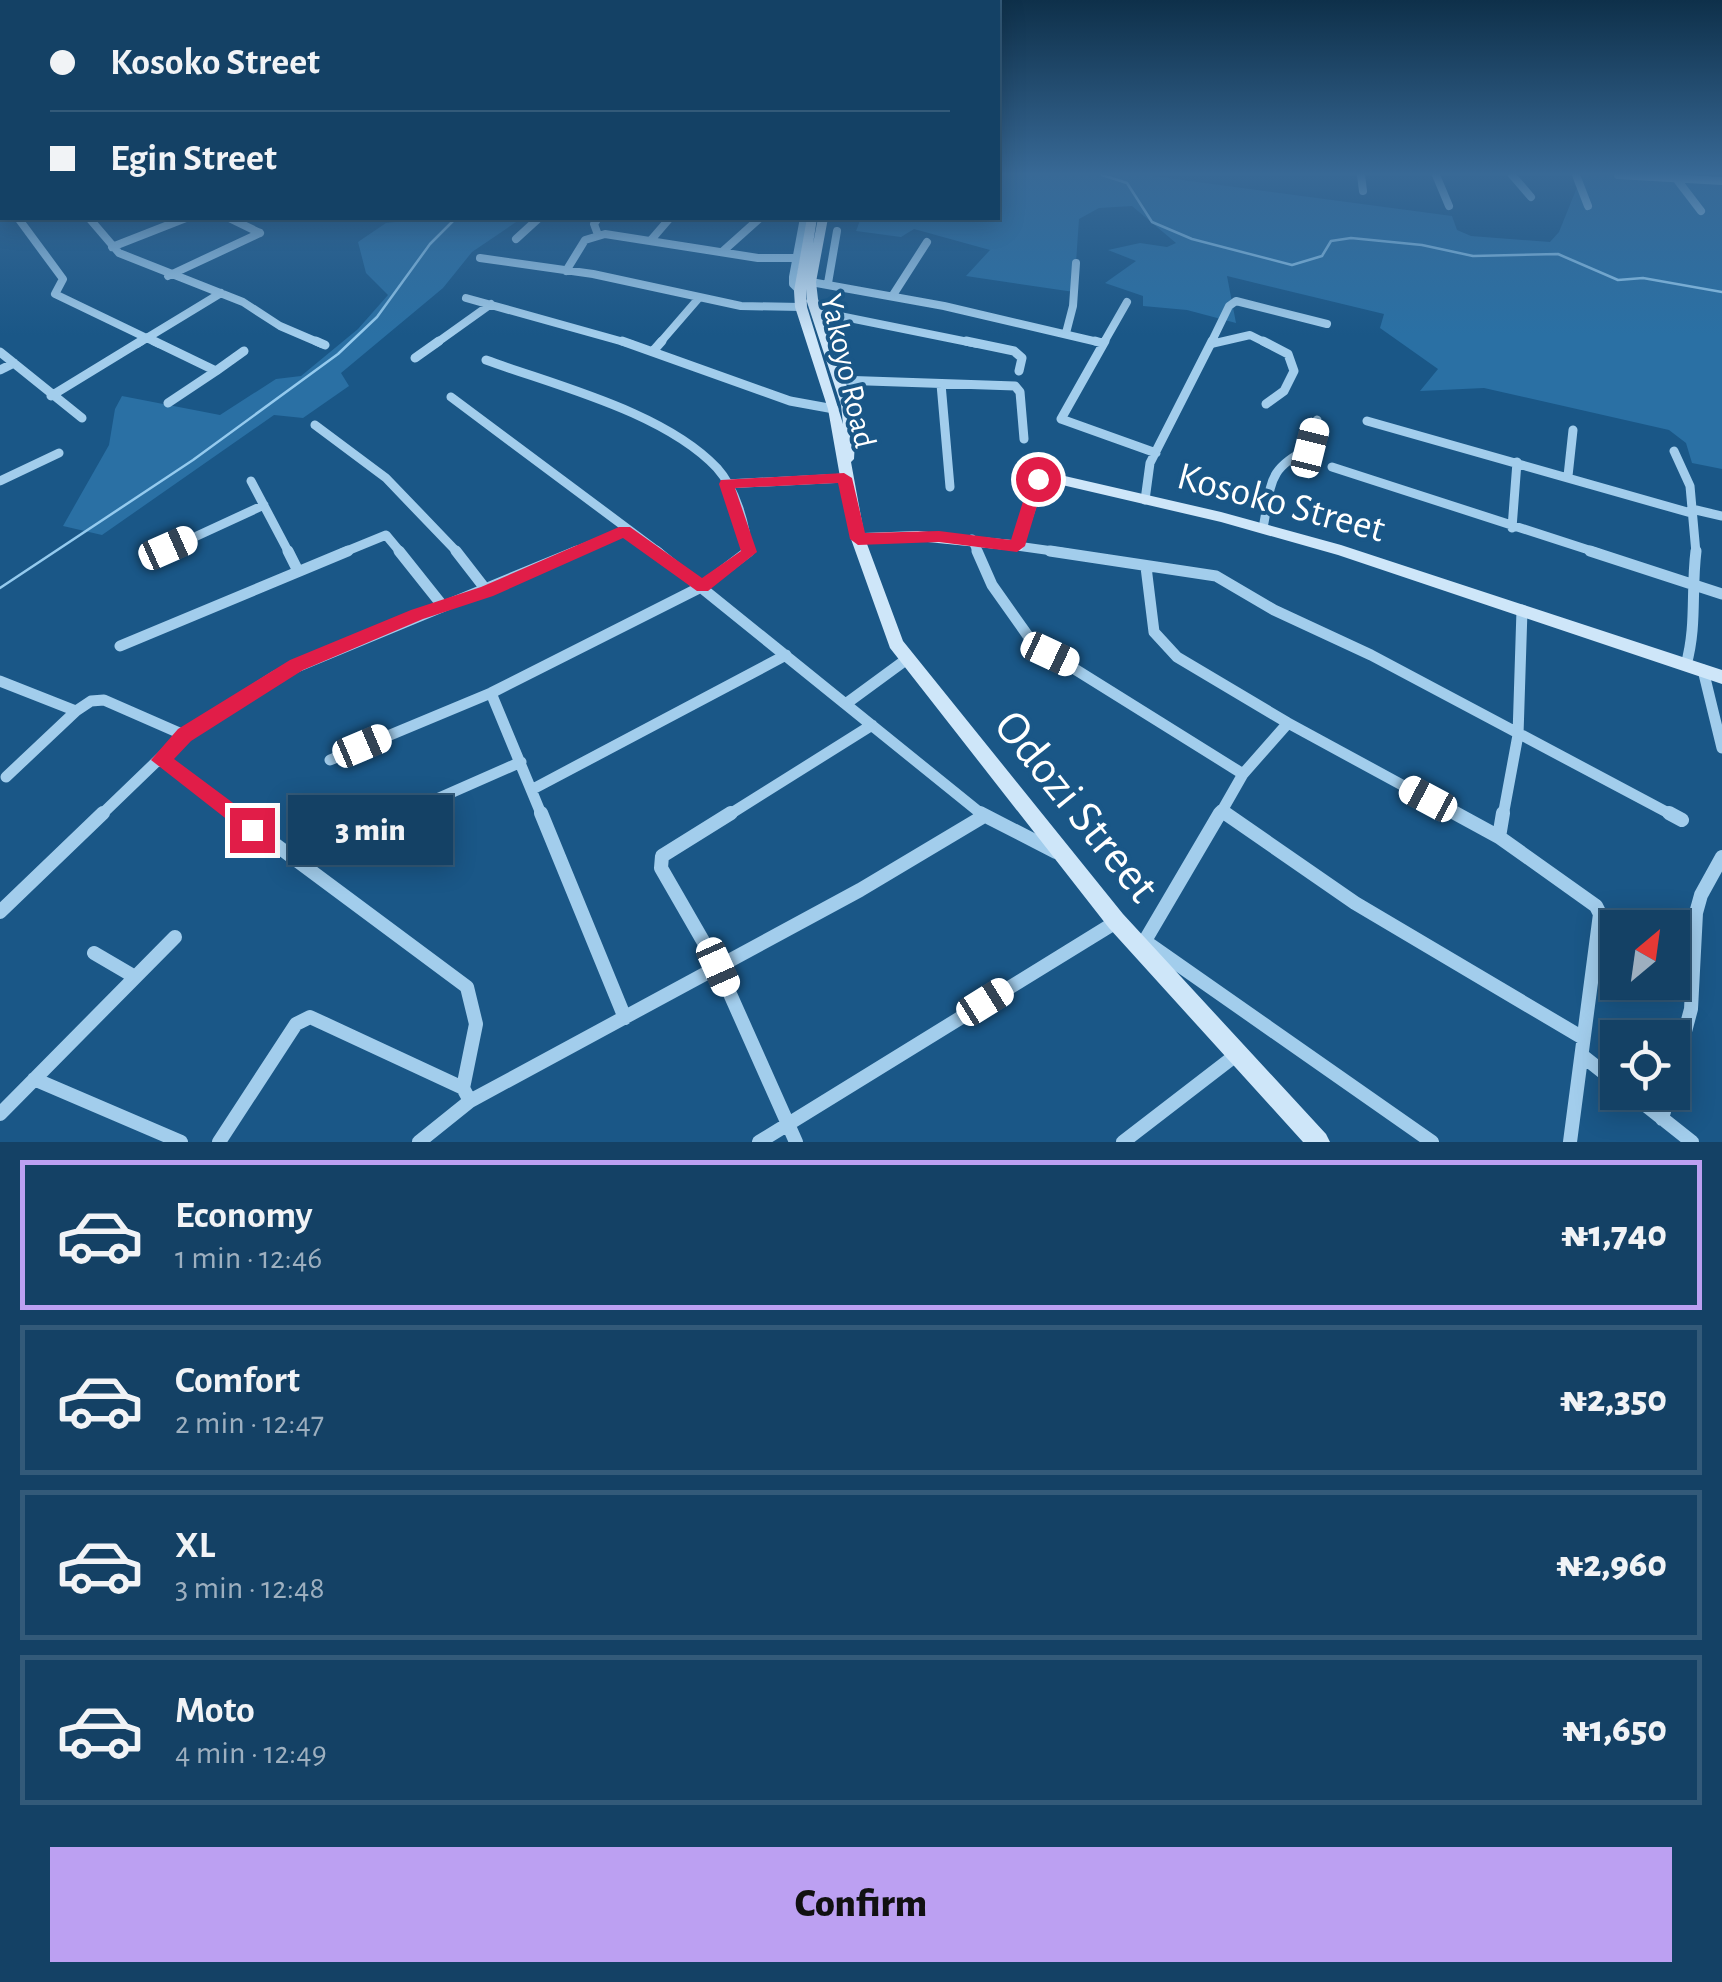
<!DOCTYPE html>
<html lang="en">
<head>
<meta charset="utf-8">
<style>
  body { margin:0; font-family:"Alegreya Sans",sans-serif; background:#214c6e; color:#f1f3f6; height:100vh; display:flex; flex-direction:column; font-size:38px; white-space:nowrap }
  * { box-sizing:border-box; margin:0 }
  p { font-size:32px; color:#9dafbf }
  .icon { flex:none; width:55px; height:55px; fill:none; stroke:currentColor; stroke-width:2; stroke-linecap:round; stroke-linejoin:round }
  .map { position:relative; height:1142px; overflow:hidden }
  .side { display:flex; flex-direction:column; background:#144165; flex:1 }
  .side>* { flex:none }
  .top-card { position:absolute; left:0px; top:0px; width:1000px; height:220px; box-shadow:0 5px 25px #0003,0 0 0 2px #335a79; display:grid; align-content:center; height:220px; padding:0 50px; background:#144165 }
  .needle { width:65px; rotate:29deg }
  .buttons { position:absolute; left:1600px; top:910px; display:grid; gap:20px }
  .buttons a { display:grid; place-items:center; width:90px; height:90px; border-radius:0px; background:#144165; box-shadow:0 5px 25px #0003,0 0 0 2px #335a79; font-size:50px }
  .end { position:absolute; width:45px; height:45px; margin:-22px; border:12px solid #e11d48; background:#fff; box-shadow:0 0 0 5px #fff }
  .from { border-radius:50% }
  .bubble { position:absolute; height:70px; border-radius:0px; background:#144165; box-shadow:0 5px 25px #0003,0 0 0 2px #335a79; font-size:32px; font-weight:800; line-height:70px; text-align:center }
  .car { position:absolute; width:30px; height:60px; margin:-30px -15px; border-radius:12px; box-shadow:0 0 8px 2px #0007; background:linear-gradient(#fff 24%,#345 0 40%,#fff 0 76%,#345 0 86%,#fff 0) }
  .top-card b { display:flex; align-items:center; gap:35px; height:95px; font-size:38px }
  .top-card b+b { border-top:2px solid #335a79 }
  .top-card i { width:25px; height:25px; background:#f1f3f6 }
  ul { padding:18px 0 0; list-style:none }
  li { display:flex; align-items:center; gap:30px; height:150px; margin:0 20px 15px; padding:0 30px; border:5px solid #335a79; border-radius:0px }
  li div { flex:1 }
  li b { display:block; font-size:38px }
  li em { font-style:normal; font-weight:800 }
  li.selected { border-color:#bca0f2 }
  li>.icon { width:90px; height:90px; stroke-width:1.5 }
  .button { display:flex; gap:20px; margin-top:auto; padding:20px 50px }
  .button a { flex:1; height:115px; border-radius:0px; background:#bca0f2; color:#111; font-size:40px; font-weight:800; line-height:115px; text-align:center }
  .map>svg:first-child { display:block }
  .green { fill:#2a70a4 }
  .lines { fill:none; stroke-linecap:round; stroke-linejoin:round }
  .stream { stroke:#94caee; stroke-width:2.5 }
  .street-far3 { stroke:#a2cdec; stroke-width:8 }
  .street-far2 { stroke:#a2cdec; stroke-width:9 }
  .street-far1 { stroke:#a2cdec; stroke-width:11 }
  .street { stroke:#a2cdec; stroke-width:14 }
  .secondary { fill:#cee6f9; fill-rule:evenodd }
  .route { fill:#e11d48 }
  .labels { text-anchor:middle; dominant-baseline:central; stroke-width:8; stroke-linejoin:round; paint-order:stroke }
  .far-street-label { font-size:32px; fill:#fff; stroke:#1a5787 }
  .street-label { font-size:40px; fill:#fff; stroke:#1a5787 }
  .near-street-label { font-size:48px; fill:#fff; stroke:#1a5787 }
</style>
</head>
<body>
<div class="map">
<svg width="1722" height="1142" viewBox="0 0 1722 1142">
  <rect width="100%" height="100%" fill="#1a5787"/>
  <path class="green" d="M998,175H1145L1452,216L1457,230L1471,236L1550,242L1559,232L1582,175H1722V469L1692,463L1686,443L1669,430L1484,388L1420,391L1438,369L1380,328L1384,314L1227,276L1236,323L1187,310L1143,306V296L1105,283L1136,261L1108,250L1140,243L1167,247L1176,243L1132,206L1099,208L1079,219L1074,292L966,276L990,250L914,229L901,237L856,231L861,218H998Z
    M434,218H522L472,252L443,288L341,373L349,386L303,418L274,415L102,535L63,526L109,445L115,409L122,396L220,415L276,379L301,376L358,329L388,295L366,273L358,242L386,223Z"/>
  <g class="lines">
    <path class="stream" d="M1102,175L1127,183L1152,222L1192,239L1292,265L1322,256L1331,241L1351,238L1422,245L1473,256L1558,254L1618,280L1643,278L1722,292
      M0,588L193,460L338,354L377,317L430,244L456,218"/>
    <path class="street-far3" d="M1361,175L1363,191
      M1436,175L1449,206
      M1512,175L1531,197
      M1576,175L1588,206
      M1618,175L1722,181
      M1675,177L1701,211
      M18,218L63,279L55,294L159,344
      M89,218L119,253L243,302L280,326L322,344
      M229,218L260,233
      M598,218L594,224L598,235
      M516,239L539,218
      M651,240L670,218
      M112,247L186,218
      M722,252L760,218
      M480,258L593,274L741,306L801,307
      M566,271L585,240L605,234L758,258H796
      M168,276L260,233
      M811,282L944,306L1102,343
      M828,283L837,231
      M800,291L793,284V277L804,218
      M893,295L927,242
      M466,298L631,344
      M815,311L978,344
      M1066,333L1073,306L1076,263
      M1212,341L1229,306L1236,301L1327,324
      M137,344L221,293
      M435,344L491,304
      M659,344L698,299
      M1103,344L1127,302
      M1211,344L1250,335L1268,344"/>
    <path class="street-far2" d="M154,341L216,371L244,351
      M316,341L325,345
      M622,341L790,401L834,409
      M966,341L1014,351L1022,358L1019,371
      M1095,341L1102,343
      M1105,341L1061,419L1156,453
      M1263,341L1288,354L1294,371L1284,391L1266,404
      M654,350L662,341
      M0,352L82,418
      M415,358L439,341
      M486,360C557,386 664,412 717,468C736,489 746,526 748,553
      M0,370L14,363
      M839,380L1015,386L1020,392L1024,439
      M941,384L950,487
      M51,396L141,341
      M451,397L660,553
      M168,403L216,371
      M1367,421L1691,513L1696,510L1722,516
      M315,425L386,478L458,553
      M1674,451L1690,486L1696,553
      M1027,464L1038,479
      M1332,467L1598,553
      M1568,476L1573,430
      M0,481L59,453
      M251,481L289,553
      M726,484L845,478
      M1145,500L1150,463L1212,341
      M1263,528C1272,483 1266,469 1310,448L1317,420
      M1512,528L1517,462
      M972,539L978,553
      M1017,546L1067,553
      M160,553L264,505
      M342,553L386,535L401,553
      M571,553L625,531"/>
    <path class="street-far1" d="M288,551L298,571
      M399,551L442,605
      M456,551L487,591
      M656,551L984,816
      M977,551L992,585L1033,643L1243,774
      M1050,551L1216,576L1274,610L1371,655L1674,816
      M1590,551L1722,594
      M157,555L166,551
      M1146,567L1154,632L1177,657L1288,723L1459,816
      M120,646L348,551
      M1686,665C1697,626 1691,591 1696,551
      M1703,670L1722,748
      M0,681L76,711L91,701L104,700L184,735
      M491,693L542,816
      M847,703L907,659
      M161,760L236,816
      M330,760L491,693L703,586L749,551
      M6,777L76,711
      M533,789L786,655
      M1221,810L1229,816
      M405,813L521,762
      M100,816L184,735L275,676L577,551
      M727,816L872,725
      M1219,816L1243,774L1288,723
      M1503,816L1518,735L1522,610"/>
    <path class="street" d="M233,813L467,987L476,1024L463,1088
      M541,813L625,1018
      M731,813L662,856L661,868L718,967L796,1142
      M980,813L1056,852
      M1225,813L1355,903L1583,1038
      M1455,813L1499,837L1596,906L1600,914L1570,1142
      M1669,813L1682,820
      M1499,837L1503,813
      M0,912L103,813
      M1146,942L1432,1142
      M1143,944L1220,813
      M94,953L135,977
      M1584,1057L1618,1084
      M34,1079L181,1142
      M1672,1080L1691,1009L1696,913L1701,895L1722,857
      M1629,1092L1692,1142
      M470,1101L860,890L984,816
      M0,1114L175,937
      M1662,1119L1669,1092
      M219,1142L296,1024L310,1017L463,1088L470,1101L419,1142
      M759,1142L1116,922
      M1123,1142L1236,1055"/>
    <path class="secondary" d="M807,218H817L813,244L818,218H828L816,282L818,299L853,405L856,422L854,459L851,462L864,533L918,531L1012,540L1031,479L1043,471L1221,512L1341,545L1722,670V684L1338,555L1221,522L1045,481L1022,550L1017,551L918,541L867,544L903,641L1123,914L1326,1134L1330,1142H1303L1109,928L890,648L851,539L828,409L795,307L794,291ZM806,289V299L841,405L843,424L807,307Z"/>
  </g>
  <linearGradient id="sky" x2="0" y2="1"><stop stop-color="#0e304a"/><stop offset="0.52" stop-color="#386996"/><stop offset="1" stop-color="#386996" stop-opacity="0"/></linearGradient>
  <rect width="1722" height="335" fill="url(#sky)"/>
  <path class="route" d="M844,473L852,478L865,533L939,531L1011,540L1030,479L1038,474L1045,479L1025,546L1017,552L939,542L858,545L850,539L838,483L735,488L757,552L708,591H697L623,538L493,596L423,619L303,670L191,741L174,759L260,823L263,830L252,839L151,760L178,729L290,660L411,610L481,587L619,527H630L702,578L741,551L719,484L721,480Z"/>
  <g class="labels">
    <g class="far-street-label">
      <text transform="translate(848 371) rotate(77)">Yakoyo Road</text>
    </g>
    <g class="street-label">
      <text transform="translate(1281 503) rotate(15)">Kosoko Street</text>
    </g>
    <g class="near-street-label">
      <text transform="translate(1076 807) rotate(51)">Odozi Street</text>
    </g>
  </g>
</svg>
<div class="buttons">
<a><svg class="needle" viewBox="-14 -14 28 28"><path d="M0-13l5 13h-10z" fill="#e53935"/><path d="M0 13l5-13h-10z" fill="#9dafbf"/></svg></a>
<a><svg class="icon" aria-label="locate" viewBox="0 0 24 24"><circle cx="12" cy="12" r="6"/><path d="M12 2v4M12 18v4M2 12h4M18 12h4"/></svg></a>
</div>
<i class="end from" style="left:1038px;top:479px"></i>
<i class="end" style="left:252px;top:830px"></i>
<div class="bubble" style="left:288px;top:795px;width:165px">3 min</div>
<i class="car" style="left:1310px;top:448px;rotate:14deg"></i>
<i class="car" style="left:168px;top:548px;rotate:66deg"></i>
<i class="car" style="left:1050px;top:654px;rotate:115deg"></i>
<i class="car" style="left:362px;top:746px;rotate:67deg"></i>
<i class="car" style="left:1428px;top:799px;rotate:298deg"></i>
<i class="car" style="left:718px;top:967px;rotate:156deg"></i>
<i class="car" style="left:985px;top:1002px;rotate:58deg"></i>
<div class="top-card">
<b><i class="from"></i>Kosoko Street</b>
<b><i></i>Egin Street</b>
</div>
</div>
<section class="side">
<ul>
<li class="selected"><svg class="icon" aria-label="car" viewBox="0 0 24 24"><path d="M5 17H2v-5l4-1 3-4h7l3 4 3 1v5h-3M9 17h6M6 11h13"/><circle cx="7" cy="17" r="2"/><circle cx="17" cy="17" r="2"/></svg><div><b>Economy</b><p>1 min · 12:46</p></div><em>₦1,740</em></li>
<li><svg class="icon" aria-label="car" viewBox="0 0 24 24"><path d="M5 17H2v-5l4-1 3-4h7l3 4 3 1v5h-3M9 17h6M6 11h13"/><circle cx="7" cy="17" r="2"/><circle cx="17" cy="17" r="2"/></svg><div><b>Comfort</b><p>2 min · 12:47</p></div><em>₦2,350</em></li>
<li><svg class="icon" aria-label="car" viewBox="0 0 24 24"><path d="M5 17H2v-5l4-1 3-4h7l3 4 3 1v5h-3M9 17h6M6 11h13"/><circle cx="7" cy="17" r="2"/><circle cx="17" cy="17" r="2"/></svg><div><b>XL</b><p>3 min · 12:48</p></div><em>₦2,960</em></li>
<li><svg class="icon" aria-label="car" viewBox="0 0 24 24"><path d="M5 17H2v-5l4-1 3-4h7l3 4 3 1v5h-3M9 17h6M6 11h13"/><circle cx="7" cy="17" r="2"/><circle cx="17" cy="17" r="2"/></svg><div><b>Moto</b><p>4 min · 12:49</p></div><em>₦1,650</em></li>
</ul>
<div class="button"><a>Confirm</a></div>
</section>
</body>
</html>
